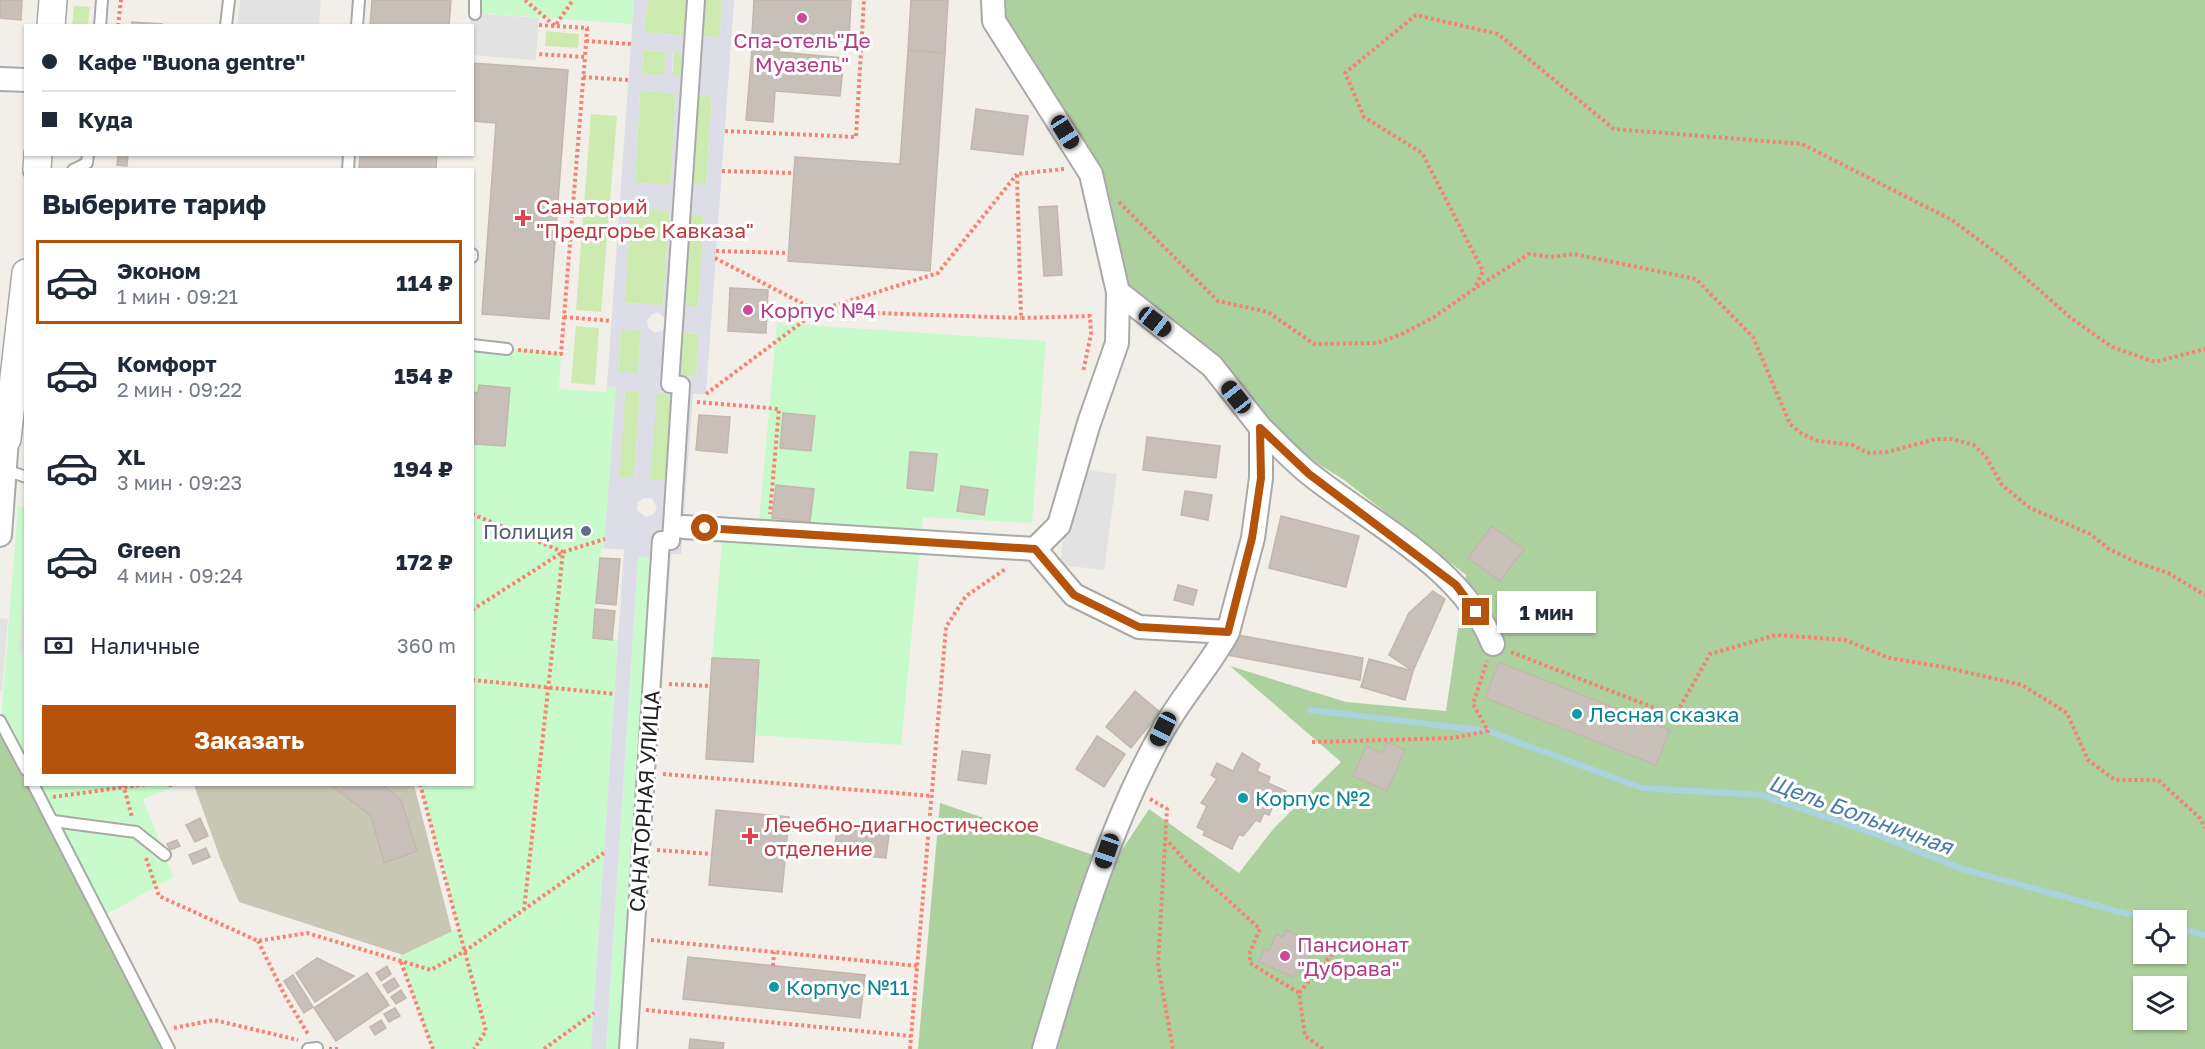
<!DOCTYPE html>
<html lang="ru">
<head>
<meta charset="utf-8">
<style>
  body { margin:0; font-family:"Golos Text",sans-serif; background:#f2f2f3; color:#1f2937; height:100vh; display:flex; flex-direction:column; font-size:22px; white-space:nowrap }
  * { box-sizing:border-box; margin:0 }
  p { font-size:20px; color:#747a83 }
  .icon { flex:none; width:33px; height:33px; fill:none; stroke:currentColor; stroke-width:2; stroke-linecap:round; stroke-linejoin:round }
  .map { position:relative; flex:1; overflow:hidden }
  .panel { position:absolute; left:24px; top:168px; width:450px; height:618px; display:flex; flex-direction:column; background:#fff; border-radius:0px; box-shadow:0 2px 4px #0004 }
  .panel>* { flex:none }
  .top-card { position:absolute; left:24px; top:24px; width:450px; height:132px; border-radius:0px; box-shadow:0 2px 4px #0004; display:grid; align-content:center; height:132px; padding:0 18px; background:#fff }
  .controls { position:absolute; left:2133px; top:910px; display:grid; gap:12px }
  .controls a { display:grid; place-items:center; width:54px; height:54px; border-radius:0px; background:#fff; box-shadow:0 2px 4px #0004; font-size:30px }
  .end { position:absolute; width:27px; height:27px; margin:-14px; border:8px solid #b45309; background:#fff; box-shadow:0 0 0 3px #fff }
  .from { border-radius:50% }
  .bubble { position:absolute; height:42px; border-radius:0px; background:#fff; box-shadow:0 2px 4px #0004; font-size:20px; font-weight:700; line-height:42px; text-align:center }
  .car { position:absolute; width:18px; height:36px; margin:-18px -9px; border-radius:8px; box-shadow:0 0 4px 2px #0007; background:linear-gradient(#222 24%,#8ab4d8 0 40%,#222 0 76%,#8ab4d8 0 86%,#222 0) }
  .top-card b { display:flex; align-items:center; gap:21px; height:57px; font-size:22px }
  .top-card b+b { border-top:2px solid #e0e1e3 }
  .top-card i { width:15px; height:15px; background:#1f2937 }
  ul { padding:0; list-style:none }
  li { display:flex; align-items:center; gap:18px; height:84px; margin:0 12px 9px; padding:0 6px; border:3px solid transparent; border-radius:0px }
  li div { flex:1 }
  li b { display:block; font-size:22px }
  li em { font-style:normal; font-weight:700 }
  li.on { border-color:#b45309 }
  li>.icon { width:54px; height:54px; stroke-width:1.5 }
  h2 { padding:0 18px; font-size:27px; line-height:72px }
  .pay { display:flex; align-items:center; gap:15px; height:66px; padding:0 18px; font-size:22px }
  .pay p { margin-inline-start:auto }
  .primary-button { display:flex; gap:12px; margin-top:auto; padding:12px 18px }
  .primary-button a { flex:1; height:69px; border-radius:0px; background:#b45309; color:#fff; font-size:24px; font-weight:700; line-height:69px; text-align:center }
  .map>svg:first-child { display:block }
  .construction { fill:#c7c7b4 }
  .grass { fill:#cdebb0 }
  .forest { fill:#add19e; fill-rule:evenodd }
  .park { fill:#c8facc }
  .parking { fill:#e2e2e2 }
  .plaza { fill:#dddde8; fill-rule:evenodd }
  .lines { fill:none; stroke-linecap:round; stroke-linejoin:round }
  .stream { stroke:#aad3df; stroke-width:6 }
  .building { fill:#c7bfb8; stroke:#c4b6ab; stroke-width:1.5 }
  .service-casing { stroke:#a9a9a9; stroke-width:14 }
  .pedestrian-casing { stroke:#a9a9a9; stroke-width:20 }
  .minor-casing { stroke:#a9a9a9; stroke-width:26 }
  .tertiary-casing { stroke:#a9a9a9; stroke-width:30 }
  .path { stroke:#fa8072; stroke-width:4; stroke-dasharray:3 3; stroke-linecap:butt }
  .service { stroke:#fff; stroke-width:10 }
  .pedestrian { stroke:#fff; stroke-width:16 }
  .minor { stroke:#fff; stroke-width:22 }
  .tertiary { stroke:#fff; stroke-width:27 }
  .route { stroke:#b45309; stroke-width:8 }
  .hotel-dot { fill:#d1479c; stroke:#fff; stroke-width:2 }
  .health-dot { fill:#e0444e; stroke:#fff; stroke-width:2 }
  .service-dot { fill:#5c6f8a; stroke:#fff; stroke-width:2 }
  .culture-dot { fill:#0f9aa8; stroke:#fff; stroke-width:2 }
  .labels { text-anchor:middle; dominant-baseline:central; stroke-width:6; stroke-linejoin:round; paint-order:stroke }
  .hotel-label { font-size:21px; fill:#b23c85; stroke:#fff; text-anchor:start }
  .health-label { font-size:21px; fill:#be3a42; stroke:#fff; text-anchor:start }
  .service-label { font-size:21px; fill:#4e5e75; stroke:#fff; text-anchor:end }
  .culture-label { font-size:21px; fill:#0d838f; stroke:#fff; text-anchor:start }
  .street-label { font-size:21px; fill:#222; stroke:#fff }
  .water-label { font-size:22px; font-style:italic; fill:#4a7aab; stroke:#fff }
</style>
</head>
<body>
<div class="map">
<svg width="2205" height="1049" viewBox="0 0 2205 1049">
  <rect width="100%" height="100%" fill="#f2efe9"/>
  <path class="construction" d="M194,785H414L452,932L403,955L239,902L220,858Z"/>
  <path class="grass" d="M647,0H687L685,36L645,32Z
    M704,0H722L720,37L702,36Z
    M74,6L90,7L88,25H72Z
    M546,31L579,34L578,48L545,46Z
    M643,50L666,51L665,76L642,74Z
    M674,52L684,53L683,77L672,76Z
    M640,91L676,93L671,185L635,183Z
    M697,95L712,96L706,185L692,184Z
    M591,114L617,116L601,312L576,310Z
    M631,208L670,210L663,305L624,303Z
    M690,214L704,215L698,307L684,306Z
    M576,326L599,328L595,385L571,383Z
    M621,328L641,330L638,373L618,372Z
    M680,333L699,334L696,377L677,375Z
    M625,390L640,391L634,478L619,477Z
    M656,393L673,395L667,481L650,480Z"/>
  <path class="forest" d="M993,0H2205V1049H918L940,803L1114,862L1149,809L1239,873L1274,828L1341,762L1230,666L1346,702L1446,711L1466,575L1344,480L1261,428L1212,366L1118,292L1091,174ZM2144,921H2176V954H2144ZM2144,987H2176V1020H2144Z
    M0,723L25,770L26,784L33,785L169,1049H0Z"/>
  <path class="park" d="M476,0H634L632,24L476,13Z
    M777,323L1046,341L1032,523L923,517L901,745L754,735L759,660L712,658L722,542L757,544Z
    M473,345L561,354L559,389L606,392L607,386L616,387L604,548L601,549L593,637L618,640L591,1049H433L400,956L459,928L420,785L472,784Z
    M18,506L25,507V769L1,721Z
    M638,557L651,558L620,1049H606Z
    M33,785H179L143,799L173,877L102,917Z"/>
  <path class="parking" d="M240,0H321L319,25H237Z
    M470,13L539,18L536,60L473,55Z
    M1072,468L1117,474L1104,570L1060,565Z
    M24,595L26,596L25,654H18Z
    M0,618L8,619L2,691H0Z"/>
  <path class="plaza" d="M634,0H647L645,32L684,36L687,0H704L702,36L720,37L722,0H734L706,394H693L681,554H671L637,1049H620L651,558L638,557L606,1049H591L624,550L604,548L616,387L607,386ZM643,50L666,51L664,76L642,74ZM673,52L684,53L682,76L672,75ZM640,91L676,93L670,185L635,183ZM698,95L712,97L706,185L692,184ZM631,208L670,211L663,305L625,303ZM690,214L704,215L698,307L684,305ZM658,312L667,320L666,329L655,333L648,328L647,321L651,315ZM621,329L641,330L638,373L618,371ZM681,333L699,334L696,377L677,375ZM625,390L640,391L634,478L620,477ZM657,393L673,395L666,481L650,479ZM644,498L652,499L657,507L654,514L646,517L637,510L638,502Z"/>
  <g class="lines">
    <path class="stream" d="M1310,710L1488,731L1642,788L1761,795L1878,835L1959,868L2153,921
      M2176,927L2205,935"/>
  </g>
  <path class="building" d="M0,0H22L21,20L0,18Z
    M372,0H451L449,26H370Z
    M754,0H851L849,41L752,35Z
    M911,0H948L945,53L908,50Z
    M132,22L162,24V26H132Z
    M753,38L780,40L779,52L844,58L840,96L775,91L773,122L746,120Z
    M908,50L945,53L930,271L788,261L795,157L900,164Z
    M472,63L568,70L549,319L482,314L496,123L472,121Z
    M976,109L1028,116L1023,155L971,149Z
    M118,154H128L127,166L117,165Z
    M360,154H437L436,170H359Z
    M1057,206L1062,275L1044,276L1039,207Z
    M730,288L768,290L766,333L728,331Z
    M479,385L510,388L505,446L474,444L473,392L478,393Z
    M783,413L815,416L811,451L780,448Z
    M699,415L730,417L727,453L696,450Z
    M1147,437L1220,446L1216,478L1143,470Z
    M910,452L937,454L933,491L907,488Z
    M776,485L814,489L810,522L772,518Z
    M961,486L988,490L984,515L957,511Z
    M1185,491L1212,495L1208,520L1181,515Z
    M1281,516L1359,536L1346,587L1269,568Z
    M1492,526L1524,549L1500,581L1468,558Z
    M600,558L620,559L616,605L596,603Z
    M1178,585L1197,590L1193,605L1174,600Z
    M1433,591L1445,599L1413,671L1389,655L1409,613Z
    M595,609L615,611L612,640L593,638Z
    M1232,634L1363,658L1360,680L1227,655Z
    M712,658L759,660L753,762L706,759Z
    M1369,659L1413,671L1405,700L1361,687Z
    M1499,662L1670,730L1656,765L1485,698Z
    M1135,691L1160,712L1131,748L1106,727Z
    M1097,736L1125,754L1104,787L1076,769Z
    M1387,742L1405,750L1387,791L1353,776L1366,746L1382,753Z
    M962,751L990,755L986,784L958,780Z
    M1242,753L1260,764L1257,771L1270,777L1268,783L1286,791L1278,808L1273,806L1269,815L1264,813L1260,822L1256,820L1243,836L1239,834L1232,849L1203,835L1205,831L1197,827L1207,806L1201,803L1217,779L1211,775L1217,763L1233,771Z
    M382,784L401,800L417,851L384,863L371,816L331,785Z
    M716,810L789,817L782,892L709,885Z
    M200,818L208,836L195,842L186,825Z
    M837,828L889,834L886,858L834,853Z
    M177,840L180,846L170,850L167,844Z
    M206,848L210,857L193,864L189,855Z
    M1286,930L1304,938L1302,944L1312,949L1301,973L1297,971L1293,977L1259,962L1264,949L1269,951L1276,934L1283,937Z
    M688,957L865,975L860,1018L683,999Z
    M317,958L354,976L315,1002L296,973Z
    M387,966L391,974L381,981L376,973Z
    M367,973L389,1005L336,1041L314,1008Z
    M293,975L313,1007L304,1013L284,981Z
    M394,978L399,986L388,993L383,985Z
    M401,990L406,998L396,1004L391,997Z
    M395,1008L400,1016L389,1022L384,1014Z
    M381,1020L386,1028L375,1035L370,1027Z
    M690,1039L724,1043L723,1049H689Z"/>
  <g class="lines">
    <defs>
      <path id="service" d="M475,0V14
        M100,26L102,0
        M226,26L229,0
        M357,26L359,0
        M73,170L87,163L88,154
        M348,170L349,154
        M472,254V257
        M472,345L507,349
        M6,470L26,477
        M0,721L26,770
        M33,784L169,1049
        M53,821L136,832L165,855
        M308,1049L317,1048"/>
      <path id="pedestrian" d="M628,1049L661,540L671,541L681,385L670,384L696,0"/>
      <path id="minor" d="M993,0L994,21L1091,174L1118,292L1117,343L1089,423L1059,525L1035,549L1074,595L1139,627L1228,632C1209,667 1182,696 1163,730C1107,829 1076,941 1044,1049
        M0,79L26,80
        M1118,292L1212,366L1261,428V478L1253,538L1228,632
        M1261,428C1277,443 1293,461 1311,475C1373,524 1463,568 1493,644
        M0,437L7,439L0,535
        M684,527L1035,549"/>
      <path id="tertiary" d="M51,26L53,0
        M37,170L38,154
        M7,439L26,273"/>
    </defs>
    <use href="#service" class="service-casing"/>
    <use href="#pedestrian" class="pedestrian-casing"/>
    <use href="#minor" class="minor-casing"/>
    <use href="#tertiary" class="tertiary-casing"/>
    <path class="path" d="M525,0L555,26L573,0
      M539,25L587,28L585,57
      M118,26L121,0
      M586,41L631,44
      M583,77L628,80
      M725,131L856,137L864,0
      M1064,169L1017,174L1021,318L1090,316L1091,334L1083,372
      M722,171L794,173
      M1119,202L1218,301L1268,312L1314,344L1378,343L1404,333L1434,317L1474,289L1483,271L1422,153L1364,117L1345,73L1416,15L1498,34L1614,129L1802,144L1952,220L2003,258L2071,318L2112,347L2155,362L2205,349
      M716,251L788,253
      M715,258L817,311L938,273L1017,174
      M1477,287L1529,254L1551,257L1574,254L1696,279L1753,337L1790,424L1802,434L1818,441L1853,445L1867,453L1887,452L1936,439H1952L1974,445L1986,457L2002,485L2030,508L2090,534L2109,549L2136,562L2168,573L2205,595
      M564,317L611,321
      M518,350L561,354L585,57L537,54
      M706,394L817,311L1021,318
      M697,402L779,409L770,514
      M472,514L563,552L524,910
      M472,610L563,552L605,539
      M1511,652L1675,716L1710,654L1776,635L1845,640L1889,658L1944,667L2022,685L2067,713L2088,760L2115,780H2158L2200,818L2205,828
      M472,680L615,694
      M669,684L710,686
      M1312,742L1452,738L1488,731L1473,704L1487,661
      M663,774L932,796
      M123,784L132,817
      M170,784L171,788
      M420,784L486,1031L474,1049
      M53,797L147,784
      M1150,799L1167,809L1158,965L1173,1049
      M1165,838L1189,865L1260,929L1250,952V963L1299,993
      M657,850L711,854
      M146,858L159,896L258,941L307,933L431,970L465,951L604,853
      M651,940L918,966
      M258,941L284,994L308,1034
      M401,962L433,1049
      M773,966L774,952
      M646,1010L911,1036
      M174,1028L214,1020L298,1040
      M329,1049H338
      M544,1049L594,1013
      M910,1049L946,627L966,596L1007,568
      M1323,1049L1305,1036L1299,993L1333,953"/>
    <use href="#service" class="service"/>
    <use href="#pedestrian" class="pedestrian"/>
    <use href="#minor" class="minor"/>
    <use href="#tertiary" class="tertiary"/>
  </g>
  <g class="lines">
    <path class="route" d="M705,528L1035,549L1074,595L1139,627L1228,632L1252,538L1261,478L1260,428L1309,474L1456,585L1476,612"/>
  </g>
  <g class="hotel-dot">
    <circle cx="802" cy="18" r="6"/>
    <circle cx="748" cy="310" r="6"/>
    <circle cx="1285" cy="956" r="6"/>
  </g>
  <g class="health-dot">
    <path d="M520 209h6v6h6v6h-6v6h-6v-6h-6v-6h6z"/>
    <path d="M747 827h6v6h6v6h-6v6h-6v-6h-6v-6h6z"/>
  </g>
  <circle class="service-dot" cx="586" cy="531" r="6"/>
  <g class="culture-dot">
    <circle cx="1577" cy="714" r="6"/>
    <circle cx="1243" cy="798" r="6"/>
    <circle cx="774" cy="987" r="6"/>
  </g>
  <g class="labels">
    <g class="hotel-label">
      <text x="802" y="40" text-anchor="middle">Спа-отель"Де<tspan x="802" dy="24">Муазель"</tspan></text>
      <text x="760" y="310">Корпус №4</text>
      <text x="1297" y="944">Пансионат<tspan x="1297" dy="24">"Дубрава"</tspan></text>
    </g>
    <g class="health-label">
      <text x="536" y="206">Санаторий<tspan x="536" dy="24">"Предгорье Кавказа"</tspan></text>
      <text x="764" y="824">Лечебно-диагностическое<tspan x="764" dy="24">отделение</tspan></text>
    </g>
    <g class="service-label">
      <text x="574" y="531">Полиция</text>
    </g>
    <g class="culture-label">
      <text x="1589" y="714">Лесная сказка</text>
      <text x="1255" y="798">Корпус №2</text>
      <text x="786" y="987">Корпус №11</text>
    </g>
    <g class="street-label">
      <text transform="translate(644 801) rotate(-86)">САНАТОРНАЯ УЛИЦА</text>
    </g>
    <g class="water-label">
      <text transform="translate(1861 814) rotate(20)">Щель Больничная</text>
    </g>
  </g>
</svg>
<div class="controls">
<a><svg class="icon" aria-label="locate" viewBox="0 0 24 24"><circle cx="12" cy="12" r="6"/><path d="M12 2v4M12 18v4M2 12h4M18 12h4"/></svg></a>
<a><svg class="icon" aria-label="layers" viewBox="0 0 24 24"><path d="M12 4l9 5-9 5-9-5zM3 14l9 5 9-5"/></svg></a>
</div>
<i class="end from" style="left:705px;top:528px"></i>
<i class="end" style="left:1476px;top:612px"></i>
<div class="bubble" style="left:1497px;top:591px;width:99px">1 мин</div>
<i class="car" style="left:1065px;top:132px;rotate:148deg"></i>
<i class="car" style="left:1155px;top:322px;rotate:128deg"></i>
<i class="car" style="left:1236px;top:397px;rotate:322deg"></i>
<i class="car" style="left:1163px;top:729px;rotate:206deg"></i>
<i class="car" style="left:1107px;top:851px;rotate:199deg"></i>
<div class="top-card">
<b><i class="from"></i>Кафе &quot;Buona gentre&quot;</b>
<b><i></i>Куда</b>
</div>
<section class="panel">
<h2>Выберите тариф</h2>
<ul>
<li class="on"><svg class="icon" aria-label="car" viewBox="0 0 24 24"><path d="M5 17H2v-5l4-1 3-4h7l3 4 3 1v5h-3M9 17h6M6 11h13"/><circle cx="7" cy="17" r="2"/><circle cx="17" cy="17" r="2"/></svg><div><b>Эконом</b><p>1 мин · 09:21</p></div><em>114 ₽</em></li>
<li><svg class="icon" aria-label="car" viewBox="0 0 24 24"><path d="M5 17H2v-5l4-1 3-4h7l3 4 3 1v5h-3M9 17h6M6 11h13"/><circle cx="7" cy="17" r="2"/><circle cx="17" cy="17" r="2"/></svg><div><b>Комфорт</b><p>2 мин · 09:22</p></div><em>154 ₽</em></li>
<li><svg class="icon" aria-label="car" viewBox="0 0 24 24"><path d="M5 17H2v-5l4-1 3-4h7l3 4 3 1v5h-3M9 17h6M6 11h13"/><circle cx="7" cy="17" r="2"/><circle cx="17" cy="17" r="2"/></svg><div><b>XL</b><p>3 мин · 09:23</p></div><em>194 ₽</em></li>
<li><svg class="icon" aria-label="car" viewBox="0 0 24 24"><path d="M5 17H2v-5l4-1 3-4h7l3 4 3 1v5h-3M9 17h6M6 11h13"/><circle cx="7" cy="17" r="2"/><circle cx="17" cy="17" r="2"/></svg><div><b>Green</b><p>4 мин · 09:24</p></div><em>172 ₽</em></li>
</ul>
<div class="pay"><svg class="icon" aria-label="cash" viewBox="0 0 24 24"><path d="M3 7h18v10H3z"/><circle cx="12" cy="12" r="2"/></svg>Наличные<p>360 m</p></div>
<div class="primary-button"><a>Заказать</a></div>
</section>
</div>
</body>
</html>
